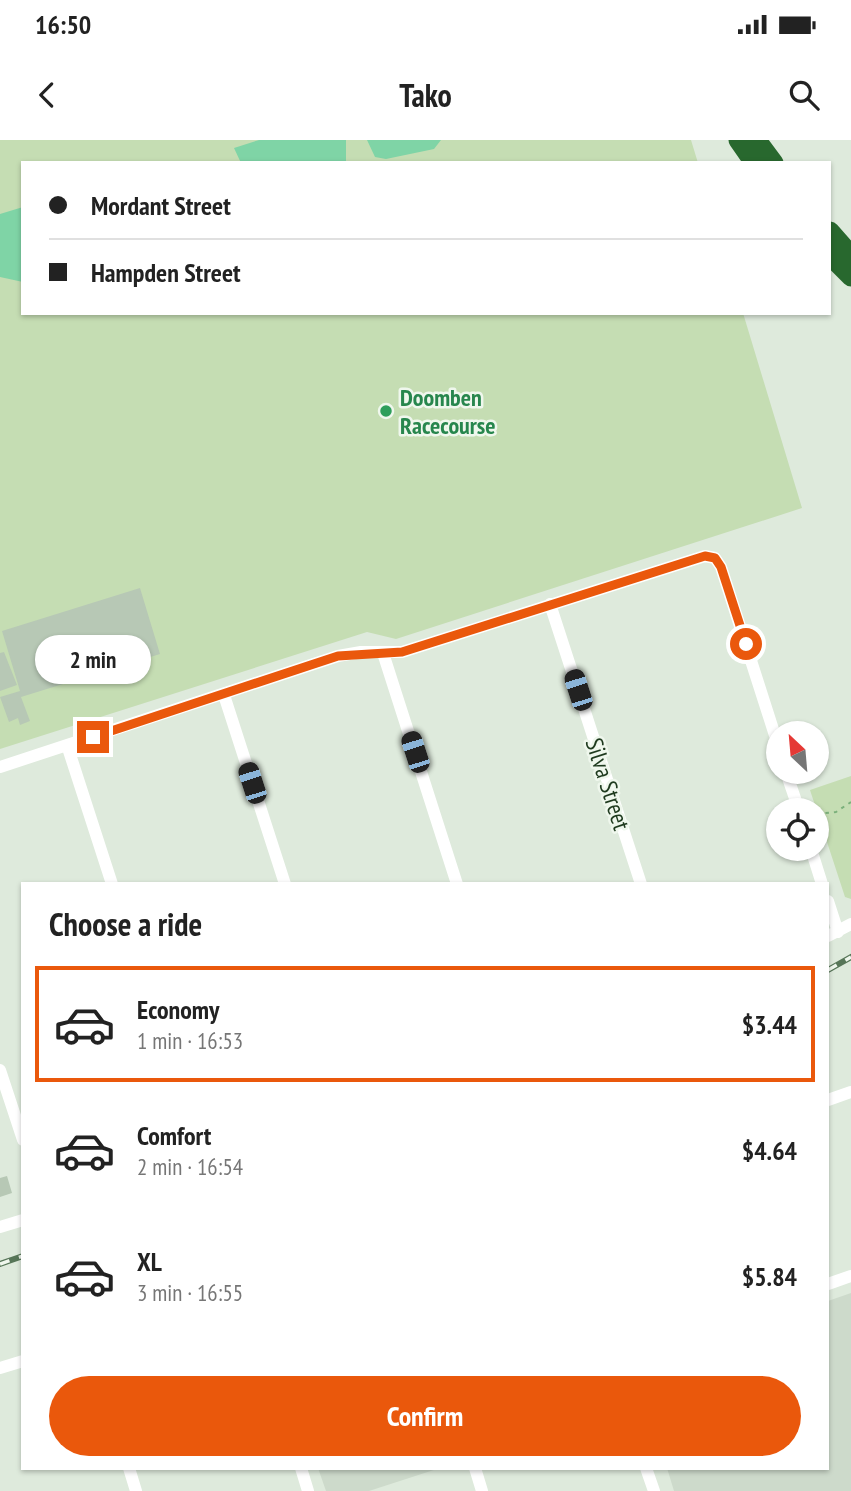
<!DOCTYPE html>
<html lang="en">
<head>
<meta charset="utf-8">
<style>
  body { margin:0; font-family:"PT Sans Narrow",sans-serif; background:#f6f6f6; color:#222; height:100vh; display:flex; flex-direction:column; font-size:26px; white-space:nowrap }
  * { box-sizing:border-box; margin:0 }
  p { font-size:23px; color:#767676 }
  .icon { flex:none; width:38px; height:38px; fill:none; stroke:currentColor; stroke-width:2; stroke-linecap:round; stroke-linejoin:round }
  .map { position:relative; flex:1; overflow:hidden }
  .sheet { position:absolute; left:21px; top:742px; width:808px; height:588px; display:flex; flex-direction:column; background:#fff; border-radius:0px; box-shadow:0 2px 5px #0004 }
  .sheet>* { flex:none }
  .banner { position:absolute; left:21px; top:21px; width:810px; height:154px; border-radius:0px; box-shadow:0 2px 5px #0004; display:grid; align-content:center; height:154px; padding:0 28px; background:#fff }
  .needle { width:46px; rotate:334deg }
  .controls { position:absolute; left:766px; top:581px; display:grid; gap:14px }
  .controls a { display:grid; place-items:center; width:63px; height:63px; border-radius:50%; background:#fff; box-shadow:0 2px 5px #0004; font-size:35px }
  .end { position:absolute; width:32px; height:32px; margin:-16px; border:9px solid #ea580c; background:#fff; box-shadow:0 0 0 4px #fff }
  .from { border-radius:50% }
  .bubble { position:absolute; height:49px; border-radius:24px; background:#fff; box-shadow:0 2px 5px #0004; font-size:23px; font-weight:700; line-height:49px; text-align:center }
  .car { position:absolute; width:21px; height:42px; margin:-21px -10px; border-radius:9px; box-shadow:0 0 5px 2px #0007; background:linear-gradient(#222 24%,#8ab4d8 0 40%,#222 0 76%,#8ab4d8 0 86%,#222 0) }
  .banner b { display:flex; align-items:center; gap:24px; height:66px; font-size:26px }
  .banner b+b { border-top:2px solid #e0e0e0 }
  .banner i { width:18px; height:18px; background:#222 }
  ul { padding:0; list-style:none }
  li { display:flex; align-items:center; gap:21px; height:116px; margin:0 14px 10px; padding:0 14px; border:4px solid transparent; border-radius:0px }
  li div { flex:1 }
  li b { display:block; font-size:26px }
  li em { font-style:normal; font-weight:700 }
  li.on { border-color:#ea580c }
  li>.icon { width:63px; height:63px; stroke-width:1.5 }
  h2 { padding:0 28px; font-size:32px; line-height:84px }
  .cta { display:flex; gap:14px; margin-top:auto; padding:14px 28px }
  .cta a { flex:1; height:80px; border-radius:42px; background:#ea580c; color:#fff; font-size:28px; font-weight:700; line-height:80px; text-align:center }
  .status { display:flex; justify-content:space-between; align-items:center; height:49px; padding:0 35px; background:#fff; direction:ltr }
  .status svg { height:19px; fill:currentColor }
  header { display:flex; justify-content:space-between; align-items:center; height:91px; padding:0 28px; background:#fff; font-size:32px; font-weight:700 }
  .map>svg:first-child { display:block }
  .built { fill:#cddacb }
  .green { fill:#c5ddb3 }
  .water { fill:#7fd4a6 }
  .building { fill:#b7c8b5 }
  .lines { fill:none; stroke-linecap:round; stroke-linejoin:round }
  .path { stroke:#7bb07b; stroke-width:2; stroke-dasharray:3.5 5; stroke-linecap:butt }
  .minor { stroke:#fff; stroke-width:12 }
  .highway { stroke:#28682e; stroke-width:19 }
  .rail-casing { stroke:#577658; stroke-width:6 }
  .rail { stroke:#eff7ed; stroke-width:3.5; stroke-dasharray:10; stroke-linecap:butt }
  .route { stroke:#ea580c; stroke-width:9 }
  .leisure-dot { fill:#2e9e5b; stroke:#eff7ed; stroke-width:2.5 }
  .labels { text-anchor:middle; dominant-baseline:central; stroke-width:5; stroke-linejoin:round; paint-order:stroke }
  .leisure-label { font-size:24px; font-weight:bold; fill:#27864d; stroke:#eff7ed; text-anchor:start }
  .street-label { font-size:24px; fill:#1e3a1e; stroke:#eff7ed }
</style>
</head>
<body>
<div class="status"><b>16:50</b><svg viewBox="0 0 49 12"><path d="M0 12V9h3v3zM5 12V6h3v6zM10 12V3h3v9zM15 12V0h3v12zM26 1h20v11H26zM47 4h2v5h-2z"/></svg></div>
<header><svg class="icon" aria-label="back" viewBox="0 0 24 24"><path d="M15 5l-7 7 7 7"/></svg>Tako<svg class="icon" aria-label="search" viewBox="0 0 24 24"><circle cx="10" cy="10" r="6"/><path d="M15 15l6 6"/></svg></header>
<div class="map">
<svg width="851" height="1351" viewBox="0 0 851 1351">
  <rect width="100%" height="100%" fill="#deeadc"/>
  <path class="built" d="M851,1153V1351H674L667,1328H828V1161Z
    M318,1328H440L369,1351H326Z"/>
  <path class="green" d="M0,0H691L698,23H23V173H743L802,368L396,499L367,492L0,609Z
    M851,636V759L845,757L810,650Z"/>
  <path class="water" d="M259,0H346V23H241L234,8Z
    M367,0H441L434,9L386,19L375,17Z
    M23,67V142L0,137V74Z"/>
  <path class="building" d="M140,448L160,514L21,557L30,581L20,585L18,578L9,582L0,557L20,551L2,491Z
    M4,512L17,545L0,551V513Z
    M7,1036L12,1053L0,1057V1038Z"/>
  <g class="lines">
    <path class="path" d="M817,674L836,672L851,662"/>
    <path class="minor" d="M550,464L641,744
      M383,513L457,744
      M224,555L285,744
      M67,605L112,744
      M0,627L338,516L361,512H402L705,416L715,418L721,427L779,608
      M786,632L799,670
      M811,709L822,744
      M828,761L838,792
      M828,796L851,784
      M0,930L23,1000
      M828,960L851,952
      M0,1087L23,1080
      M828,1144L851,1136
      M0,1228L23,1221
      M129,1328L136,1351
      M301,1328L308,1351
      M475,1328L482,1351
      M646,1328L654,1351"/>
    <path class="highway" d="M738,0L754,23
      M757,0L774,23
      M830,91L851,115
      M830,116L851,137"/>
    <defs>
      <path id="rail" d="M828,830L851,817
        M0,1124L23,1116"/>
    </defs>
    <use href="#rail" class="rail-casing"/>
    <use href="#rail" class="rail"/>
  </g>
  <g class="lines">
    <path class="route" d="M93,597L338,516L402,512L705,416L715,418L721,427L746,504"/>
  </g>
  <circle class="leisure-dot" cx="386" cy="271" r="7"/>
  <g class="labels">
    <g class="leisure-label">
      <text x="400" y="257">Doomben<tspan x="400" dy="28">Racecourse</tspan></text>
    </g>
    <g class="street-label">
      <text transform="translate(608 644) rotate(72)">Silva Street</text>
    </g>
  </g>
</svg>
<div class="controls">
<a><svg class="needle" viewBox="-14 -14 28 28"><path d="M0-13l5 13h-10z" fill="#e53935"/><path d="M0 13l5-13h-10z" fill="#767676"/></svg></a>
<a><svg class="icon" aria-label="locate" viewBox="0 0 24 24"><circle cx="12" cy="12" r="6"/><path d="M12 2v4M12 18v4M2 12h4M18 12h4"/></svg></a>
</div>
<i class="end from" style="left:746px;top:504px"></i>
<i class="end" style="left:93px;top:597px"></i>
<div class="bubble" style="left:35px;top:495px;width:116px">2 min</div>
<i class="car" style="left:578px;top:550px;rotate:342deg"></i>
<i class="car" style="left:415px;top:612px;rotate:342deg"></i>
<i class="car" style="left:252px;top:643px;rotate:342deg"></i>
<div class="banner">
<b><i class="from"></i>Mordant Street</b>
<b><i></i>Hampden Street</b>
</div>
<section class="sheet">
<h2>Choose a ride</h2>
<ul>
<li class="on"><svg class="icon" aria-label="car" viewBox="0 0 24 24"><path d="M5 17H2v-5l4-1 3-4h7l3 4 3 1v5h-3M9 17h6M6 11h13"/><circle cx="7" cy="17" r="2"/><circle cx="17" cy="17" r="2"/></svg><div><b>Economy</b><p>1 min · 16:53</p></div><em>$3.44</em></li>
<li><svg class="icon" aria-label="car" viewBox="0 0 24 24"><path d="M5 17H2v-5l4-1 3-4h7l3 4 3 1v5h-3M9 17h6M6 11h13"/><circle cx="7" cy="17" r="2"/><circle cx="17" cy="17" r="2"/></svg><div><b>Comfort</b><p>2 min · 16:54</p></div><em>$4.64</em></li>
<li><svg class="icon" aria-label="car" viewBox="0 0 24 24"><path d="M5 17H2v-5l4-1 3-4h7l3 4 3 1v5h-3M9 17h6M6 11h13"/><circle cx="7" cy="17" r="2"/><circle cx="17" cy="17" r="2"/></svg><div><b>XL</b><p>3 min · 16:55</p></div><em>$5.84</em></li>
</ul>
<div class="cta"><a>Confirm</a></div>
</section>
</div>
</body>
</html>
